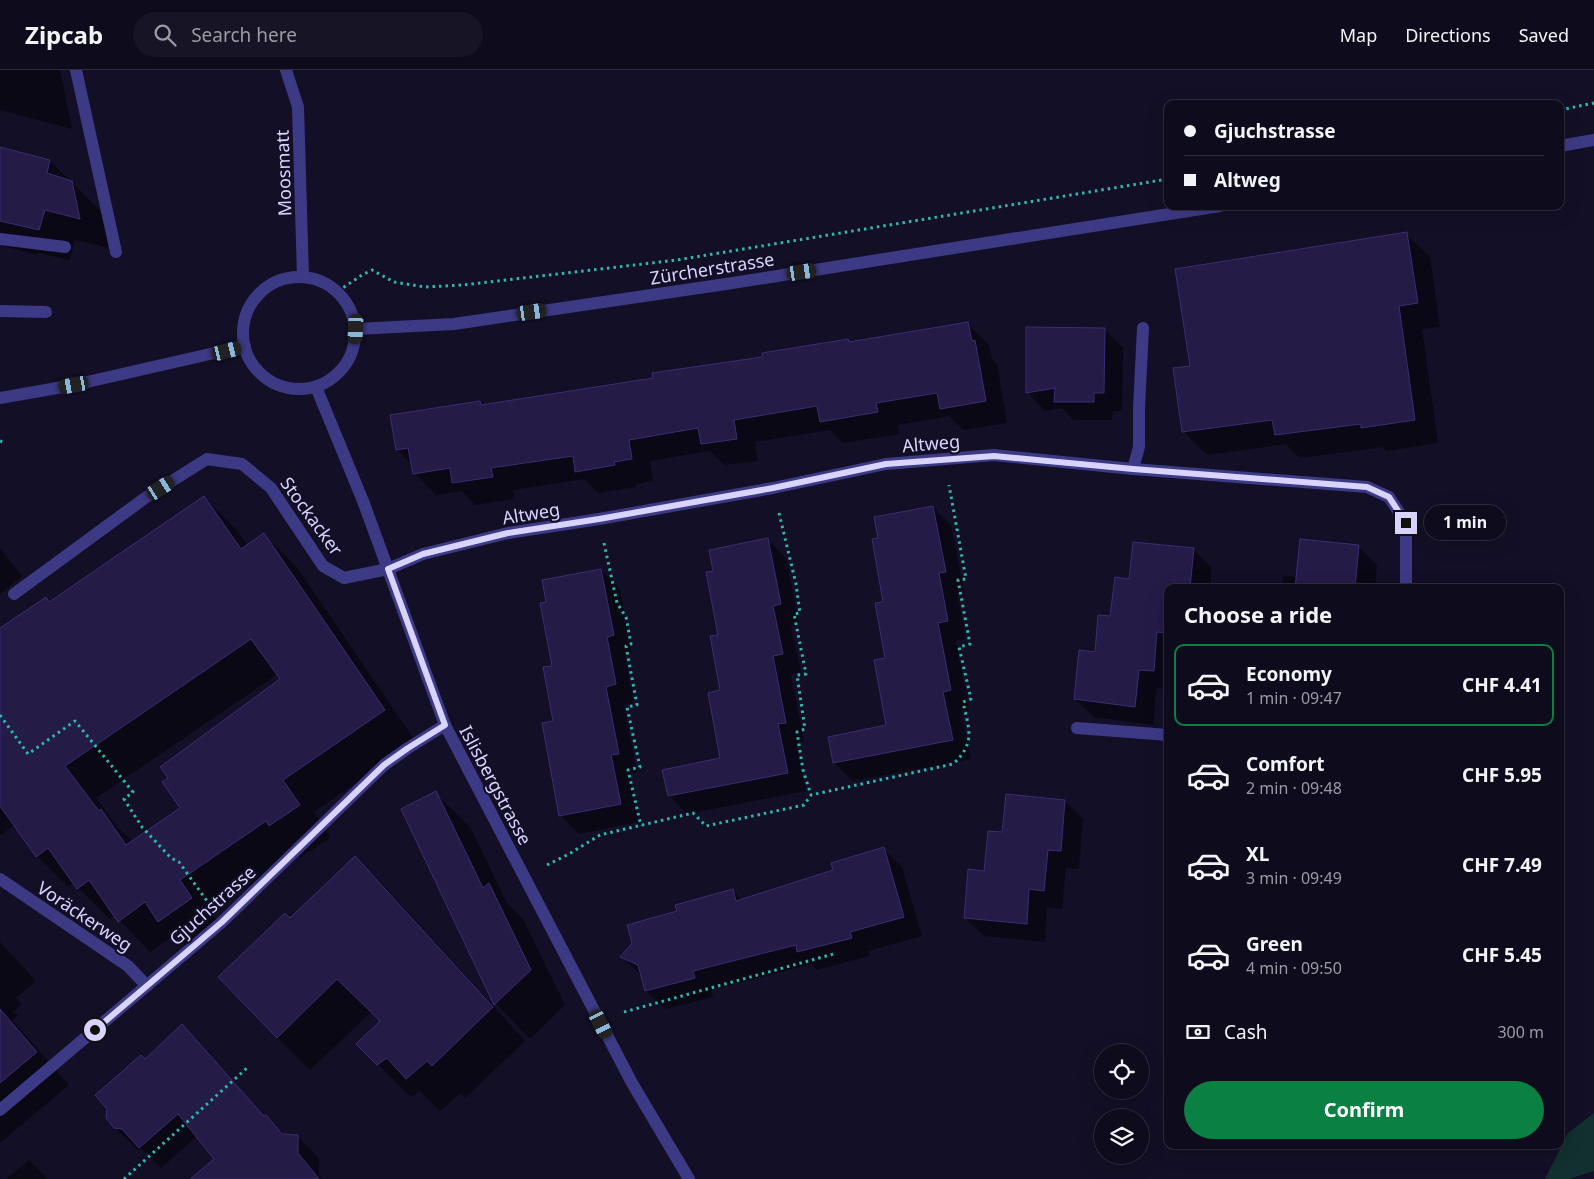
<!DOCTYPE html>
<html lang="en">
<head>
<meta charset="utf-8">
<style>
  body { margin:0; font-family:"Noto Sans",sans-serif; background:#171425; color:#f1f3f6; height:100vh; display:flex; flex-direction:column; font-size:19px; white-space:nowrap }
  * { box-sizing:border-box; margin:0 }
  p { font-size:16px; color:#9b9ba3 }
  .icon { flex:none; width:28px; height:28px; fill:none; stroke:currentColor; stroke-width:2; stroke-linecap:round; stroke-linejoin:round }
  .map { position:relative; flex:1; overflow:hidden }
  .side { position:absolute; left:1164px; top:514px; width:400px; height:565px; display:flex; flex-direction:column; background:#0e0b1c; border-radius:10px; box-shadow:0 5px 20px #0002,0 0 0 1px #2e2b3b }
  .side>* { flex:none }
  .banner { position:absolute; left:1164px; top:30px; width:400px; height:110px; border-radius:10px; box-shadow:0 5px 20px #0002,0 0 0 1px #2e2b3b; display:grid; align-content:center; height:110px; padding:0 20px; background:#0e0b1c }
  .fabs { position:absolute; left:1094px; top:974px; display:grid; gap:10px }
  .fabs a { display:grid; place-items:center; width:55px; height:55px; border-radius:50%; background:#0e0b1c; box-shadow:0 5px 20px #0002,0 0 0 1px #2e2b3b; font-size:25px }
  .end { position:absolute; width:22px; height:22px; margin:-11px; border:6px solid #d9d4ff; background:#111; box-shadow:0 0 0 2px #111 }
  .from { border-radius:50% }
  .bubble { position:absolute; height:35px; border-radius:18px; background:#0e0b1c; box-shadow:0 5px 20px #0002,0 0 0 1px #2e2b3b; font-size:16px; font-weight:700; line-height:35px; text-align:center }
  .car { position:absolute; width:15px; height:30px; margin:-15px -8px; border-radius:6px; box-shadow:0 0 4px 1px #0007; background:linear-gradient(#222 24%,#8ab4d8 0 40%,#222 0 76%,#8ab4d8 0 86%,#222 0) }
  .banner b { display:flex; align-items:center; gap:18px; height:48px; font-size:19px }
  .banner b+b { border-top:1px solid #2e2b3b }
  .banner i { width:12px; height:12px; background:#f1f3f6 }
  ul { padding:0; list-style:none }
  li { display:flex; align-items:center; gap:15px; height:82px; margin:0 10px 8px; padding:0 10px; border:2px solid transparent; border-radius:10px }
  li div { flex:1 }
  li b { display:block; font-size:19px }
  li em { font-style:normal; font-weight:700 }
  li.current { border-color:#0b8043 }
  li>.icon { width:45px; height:45px; stroke-width:1.5 }
  h2 { padding:0 20px; font-size:22px; line-height:60px }
  .pay { display:flex; align-items:center; gap:12px; height:55px; padding:0 20px; font-size:19px }
  .pay p { margin-inline-start:auto }
  .cta { display:flex; gap:10px; margin-top:auto; padding:10px 20px }
  .cta a { flex:1; height:58px; border-radius:30px; background:#0b8043; color:#fff; font-size:20px; font-weight:700; line-height:58px; text-align:center }
  header { display:flex; align-items:center; gap:30px; box-sizing:border-box; height:70px; padding:0 25px; background:#0e0b1c; border-bottom:1px solid #2e2b3b }
  header strong { font-size:24px }
  nav { display:flex; gap:28px; margin-inline-start:auto; font-size:18px }
  .search { width:350px; height:45px; background:#171425; display:flex; align-items:center; gap:12px; box-sizing:border-box; padding:0 18px; border-radius:28px; color:#9b9ba3; font-size:19px }
  .map>svg:first-child { display:block }
  .green { fill:#12302f }
  .shadow { fill:#0007; fill-rule:evenodd }
  .building { fill:#241b47; stroke:#3b2d73; fill-rule:evenodd }
  .lines { fill:none; stroke-linecap:round; stroke-linejoin:round }
  .path { stroke:#2fb8b0; stroke-width:3; stroke-dasharray:2.5 4; stroke-linecap:butt }
  .service { stroke:#3d3a85; stroke-width:12 }
  .minor { stroke:#3d3a85; stroke-width:12 }
  .tertiary { stroke:#3d3a85; stroke-width:12 }
  .route { stroke:#d9d4ff; stroke-width:6 }
  .labels { text-anchor:middle; dominant-baseline:central; stroke-width:4.5; stroke-linejoin:round; paint-order:stroke }
  .street-label { font-size:18px; fill:#d9d4ff; stroke:#130f26 }
</style>
</head>
<body>
<header>
<strong>Zipcab</strong>
<div class="search"><svg class="icon" aria-label="search" viewBox="0 0 24 24"><circle cx="10" cy="10" r="6"/><path d="M15 15l6 6"/></svg>Search here</div>
<nav><a>Map</a><a>Directions</a><a>Saved</a></nav>
</header>
<div class="map">
<svg width="1594" height="1109" viewBox="0 0 1594 1109">
  <rect width="100%" height="100%" fill="#130f26"/>
  <path class="green" d="M1594,1043V1101L1569,1109H1545L1568,1063Z"/>
  <path class="shadow" d="M0,0H60L72,59L0,40Z
    M0,78L50,91L103,143L110,178L75,170L70,190L38,183V185L0,175Z
    M1406,164L1430,187L1440,257L1422,259L1438,373L1386,381L1383,377L1300,388L1286,374L1207,385L1183,361L1191,297Z
    M967,253L989,275L992,289L997,294L1007,353L963,360L949,346L898,355L899,364L843,373L830,360L755,372L758,391L724,395L710,381L650,391L653,411L636,414V417L598,423L585,409L513,420L514,429L475,435L462,421L436,425L414,403L413,396L397,380L480,332L484,336L654,309L848,270L851,273Z
    M1104,259L1123,278L1122,341H1113L1112,350H1074L1062,338L1045,341L1027,322Z
    M204,427L236,459L248,476L264,465L296,496L416,672L314,742L331,767L301,787L297,783L211,842L223,860L191,882L174,865L150,882L115,845L109,849L74,813L68,817L37,786L15,755L0,766V560L50,533ZM278,604L282,609L181,739L133,772L118,758L96,728Z
    M933,437L951,455L964,520L957,521L966,569L956,571L969,639L961,640L971,689L853,711L834,693L887,656L885,533L880,469Z
    M768,470L786,488L799,553L791,555L801,602L791,604L804,671L796,673L806,721L687,744L669,725L721,689L722,621L714,502Z
    M1358,476L1377,495L1375,518H1282L1283,506L1297,507Z
    M0,478L22,506L0,524Z
    M1193,479L1212,498L1210,518H1168V619L1157,618L1153,655L1094,647L1075,629L1111,548L1130,510Z
    M601,500L620,519L632,584L625,585L634,633L624,635L637,702L629,704L639,752L579,764L560,745L553,597L548,533Z
    M435,723L470,757L507,833L523,849L565,935L530,969L496,934L402,739Z
    M1065,731L1083,749L1079,799L1066,798L1062,839L1047,837L1045,872L984,866L965,848L1003,764Z
    M884,779L902,797L922,866L868,881L870,886L817,900L811,894L711,920L713,927L665,939L646,921L642,906L622,887L679,842L733,821L742,830L834,801Z
    M355,787L388,820L525,971L465,1028L461,1023L440,1041L420,1021L411,1027L358,974L382,952L371,942L310,1000L277,967L290,850Z
    M0,872L36,911L16,928L22,934L14,941L18,945L12,950L69,1015L0,1073Z
    M182,956L203,977L266,1047L285,1066H297L319,1088V1105L322,1109H191L216,1089L197,1066L161,1098L142,1079H136L115,1057L145,991Z
    M29,1090L48,1109H6Z"/>
  <path class="building" d="M0,77L50,90L47,103L72,111L80,149L45,140L39,160L0,151Z
    M1407,162L1418,233L1399,236L1415,350L1361,358V354L1275,365L1272,350L1182,362L1173,298L1190,296L1175,199Z
    M968,252L972,271L975,270L986,331L940,339L937,323L876,333L878,342L820,352L817,336L734,350L737,369L701,374L698,358L629,370L632,389L614,392L615,395L575,402L573,386L491,398L493,407L452,413L450,398L413,404L408,378L396,380L390,345L480,331L481,335L653,308L652,303L762,287V283L848,269L849,272Z
    M1026,257L1105,258L1104,323H1094V332H1054L1055,318L1026,323Z
    M204,426L241,479L264,463L385,640L283,710L300,735L269,756L266,751L180,810L192,828L158,852L145,832L118,852L89,810L77,819L48,778L36,787L0,736V558L46,527L49,532ZM251,569L280,609L160,697L168,708L162,712L180,738L126,775L101,739L99,741L65,696Z
    M933,436L946,502L939,503L948,551L938,553L951,620L943,622L953,670L833,693L828,667L886,655L874,590L885,588L875,533L883,532L872,469L878,468L874,447Z
    M768,468L781,534L773,536L783,584L773,586L786,653L778,654L788,703L668,726L662,700L720,688L708,623L720,620L710,566L718,565L706,502L713,501L709,480Z
    M1300,469L1359,475L1355,518H1295Z
    M1133,472L1194,478L1190,518H1168V563L1157,562L1154,601L1139,600L1135,637L1074,629L1079,580L1095,582L1098,545L1110,546L1115,507L1129,509Z
    M601,499L614,565L607,567L616,614L606,617L619,684L611,685L621,734L559,746L542,653L553,651L543,597L552,596L540,533L546,532L542,510Z
    M436,721L483,818L489,813L531,900L494,935L401,739Z
    M1006,724L1065,730L1061,781L1048,780L1044,821L1029,819L1027,854L964,848L968,799L984,801L988,761L1002,762Z
    M884,777L904,847L850,862L852,868L797,882L796,875L693,901L695,908L645,921L638,895L620,887L632,873L627,855L677,841L675,835L733,819L736,831L833,800L831,793Z
    M355,786L493,937L432,996L427,991L406,1009L387,988L377,995L356,974L380,951L337,909L277,968L218,907L285,843L290,848Z
    M0,939L37,982L0,1013Z
    M182,954L264,1046L266,1045L282,1064L298,1065V1083L319,1109H190L214,1089L178,1044L139,1078L122,1059L114,1058L106,1048L107,1039L95,1025L141,985L145,989Z"/>
  <g class="lines">
    <path class="path" d="M1560,40L1594,33
      M338,221L362,205L372,200L394,212L425,217L463,215L677,190L1168,109
      M0,371L5,373
      M779,443L796,514L800,543L794,544L806,604L797,605L805,659L797,662L803,700L811,725
      M604,473L617,533L626,547L631,574L626,576L637,635L627,637L640,697L628,700L641,756
      M0,645L28,684L75,651L133,722L124,729L142,757L171,788L179,792L207,831
      M547,795L569,784L600,765L693,743L706,756L804,735L811,725L953,694C976,673 969,659 963,632L971,629L959,577L970,574L958,510L966,509L949,415
      M624,942L837,883
      M124,1109L247,998"/>
    <path class="service" d="M76,0L116,182
      M0,169L65,177
      M0,241L46,242
      M1133,399L1139,377V338L1143,258
      M14,524L145,428L207,389L242,394L271,418L323,496L344,508L388,499"/>
    <path class="minor" d="M286,0L298,37L303,207
      M388,499L423,484L508,463L599,449L773,418L886,394L994,385L1133,399L1367,417L1389,427L1406,453V518
      M1077,658L1168,665
      M0,809L128,896L147,916
      M0,1040L222,852L384,695L408,678L445,655"/>
    <path class="tertiary" d="M1560,76L1594,70
      M243 263a56 56 0 1 1 112 0a56 56 0 1 1-112 0Z
      M356,259L454,254L726,214L1220,136
      M316,317L363,431L445,655L632,1013L689,1109
      M0,328L74,315L245,276"/>
  </g>
  <g class="lines">
    <path class="route" d="M95,960L222,852L384,695L408,678L445,655L388,499L423,484L508,463L599,449L773,418L886,394L994,386L1133,399L1367,417L1389,427L1406,453"/>
  </g>
  <g class="labels">
    <g class="street-label">
      <text transform="translate(283 103) rotate(-92)">Moosmatt</text>
      <text transform="translate(712 198) rotate(-9)">Zürcherstrasse</text>
      <text transform="translate(931 373) rotate(-5)">Altweg</text>
      <text transform="translate(531 443) rotate(-9)">Altweg</text>
      <text transform="translate(312 446) rotate(54)">Stockacker</text>
      <text transform="translate(496 715) rotate(62)">Islisbergstrasse</text>
      <text transform="translate(212 835) rotate(-42)">Gjuchstrasse</text>
      <text transform="translate(85 846) rotate(34)">Voräckerweg</text>
    </g>
  </g>
</svg>
<div class="fabs">
<a><svg class="icon" aria-label="locate" viewBox="0 0 24 24"><circle cx="12" cy="12" r="6"/><path d="M12 2v4M12 18v4M2 12h4M18 12h4"/></svg></a>
<a><svg class="icon" aria-label="layers" viewBox="0 0 24 24"><path d="M12 4l9 5-9 5-9-5zM3 14l9 5 9-5"/></svg></a>
</div>
<i class="end from" style="left:95px;top:960px"></i>
<i class="end" style="left:1406px;top:453px"></i>
<div class="bubble" style="left:1424px;top:435px;width:82px">1 min</div>
<i class="car" style="left:802px;top:202px;rotate:81deg"></i>
<i class="car" style="left:532px;top:242px;rotate:82deg"></i>
<i class="car" style="left:356px;top:259px;rotate:183deg"></i>
<i class="car" style="left:227px;top:281px;rotate:76deg"></i>
<i class="car" style="left:74px;top:315px;rotate:260deg"></i>
<i class="car" style="left:161px;top:418px;rotate:57deg"></i>
<i class="car" style="left:601px;top:954px;rotate:153deg"></i>
<div class="banner">
<b><i class="from"></i>Gjuchstrasse</b>
<b><i></i>Altweg</b>
</div>
<section class="side">
<h2>Choose a ride</h2>
<ul>
<li class="current"><svg class="icon" aria-label="car" viewBox="0 0 24 24"><path d="M5 17H2v-5l4-1 3-4h7l3 4 3 1v5h-3M9 17h6M6 11h13"/><circle cx="7" cy="17" r="2"/><circle cx="17" cy="17" r="2"/></svg><div><b>Economy</b><p>1 min · 09:47</p></div><em>CHF 4.41</em></li>
<li><svg class="icon" aria-label="car" viewBox="0 0 24 24"><path d="M5 17H2v-5l4-1 3-4h7l3 4 3 1v5h-3M9 17h6M6 11h13"/><circle cx="7" cy="17" r="2"/><circle cx="17" cy="17" r="2"/></svg><div><b>Comfort</b><p>2 min · 09:48</p></div><em>CHF 5.95</em></li>
<li><svg class="icon" aria-label="car" viewBox="0 0 24 24"><path d="M5 17H2v-5l4-1 3-4h7l3 4 3 1v5h-3M9 17h6M6 11h13"/><circle cx="7" cy="17" r="2"/><circle cx="17" cy="17" r="2"/></svg><div><b>XL</b><p>3 min · 09:49</p></div><em>CHF 7.49</em></li>
<li><svg class="icon" aria-label="car" viewBox="0 0 24 24"><path d="M5 17H2v-5l4-1 3-4h7l3 4 3 1v5h-3M9 17h6M6 11h13"/><circle cx="7" cy="17" r="2"/><circle cx="17" cy="17" r="2"/></svg><div><b>Green</b><p>4 min · 09:50</p></div><em>CHF 5.45</em></li>
</ul>
<div class="pay"><svg class="icon" aria-label="cash" viewBox="0 0 24 24"><path d="M3 7h18v10H3z"/><circle cx="12" cy="12" r="2"/></svg>Cash<p>300 m</p></div>
<div class="cta"><a>Confirm</a></div>
</section>
</div>
</body>
</html>
